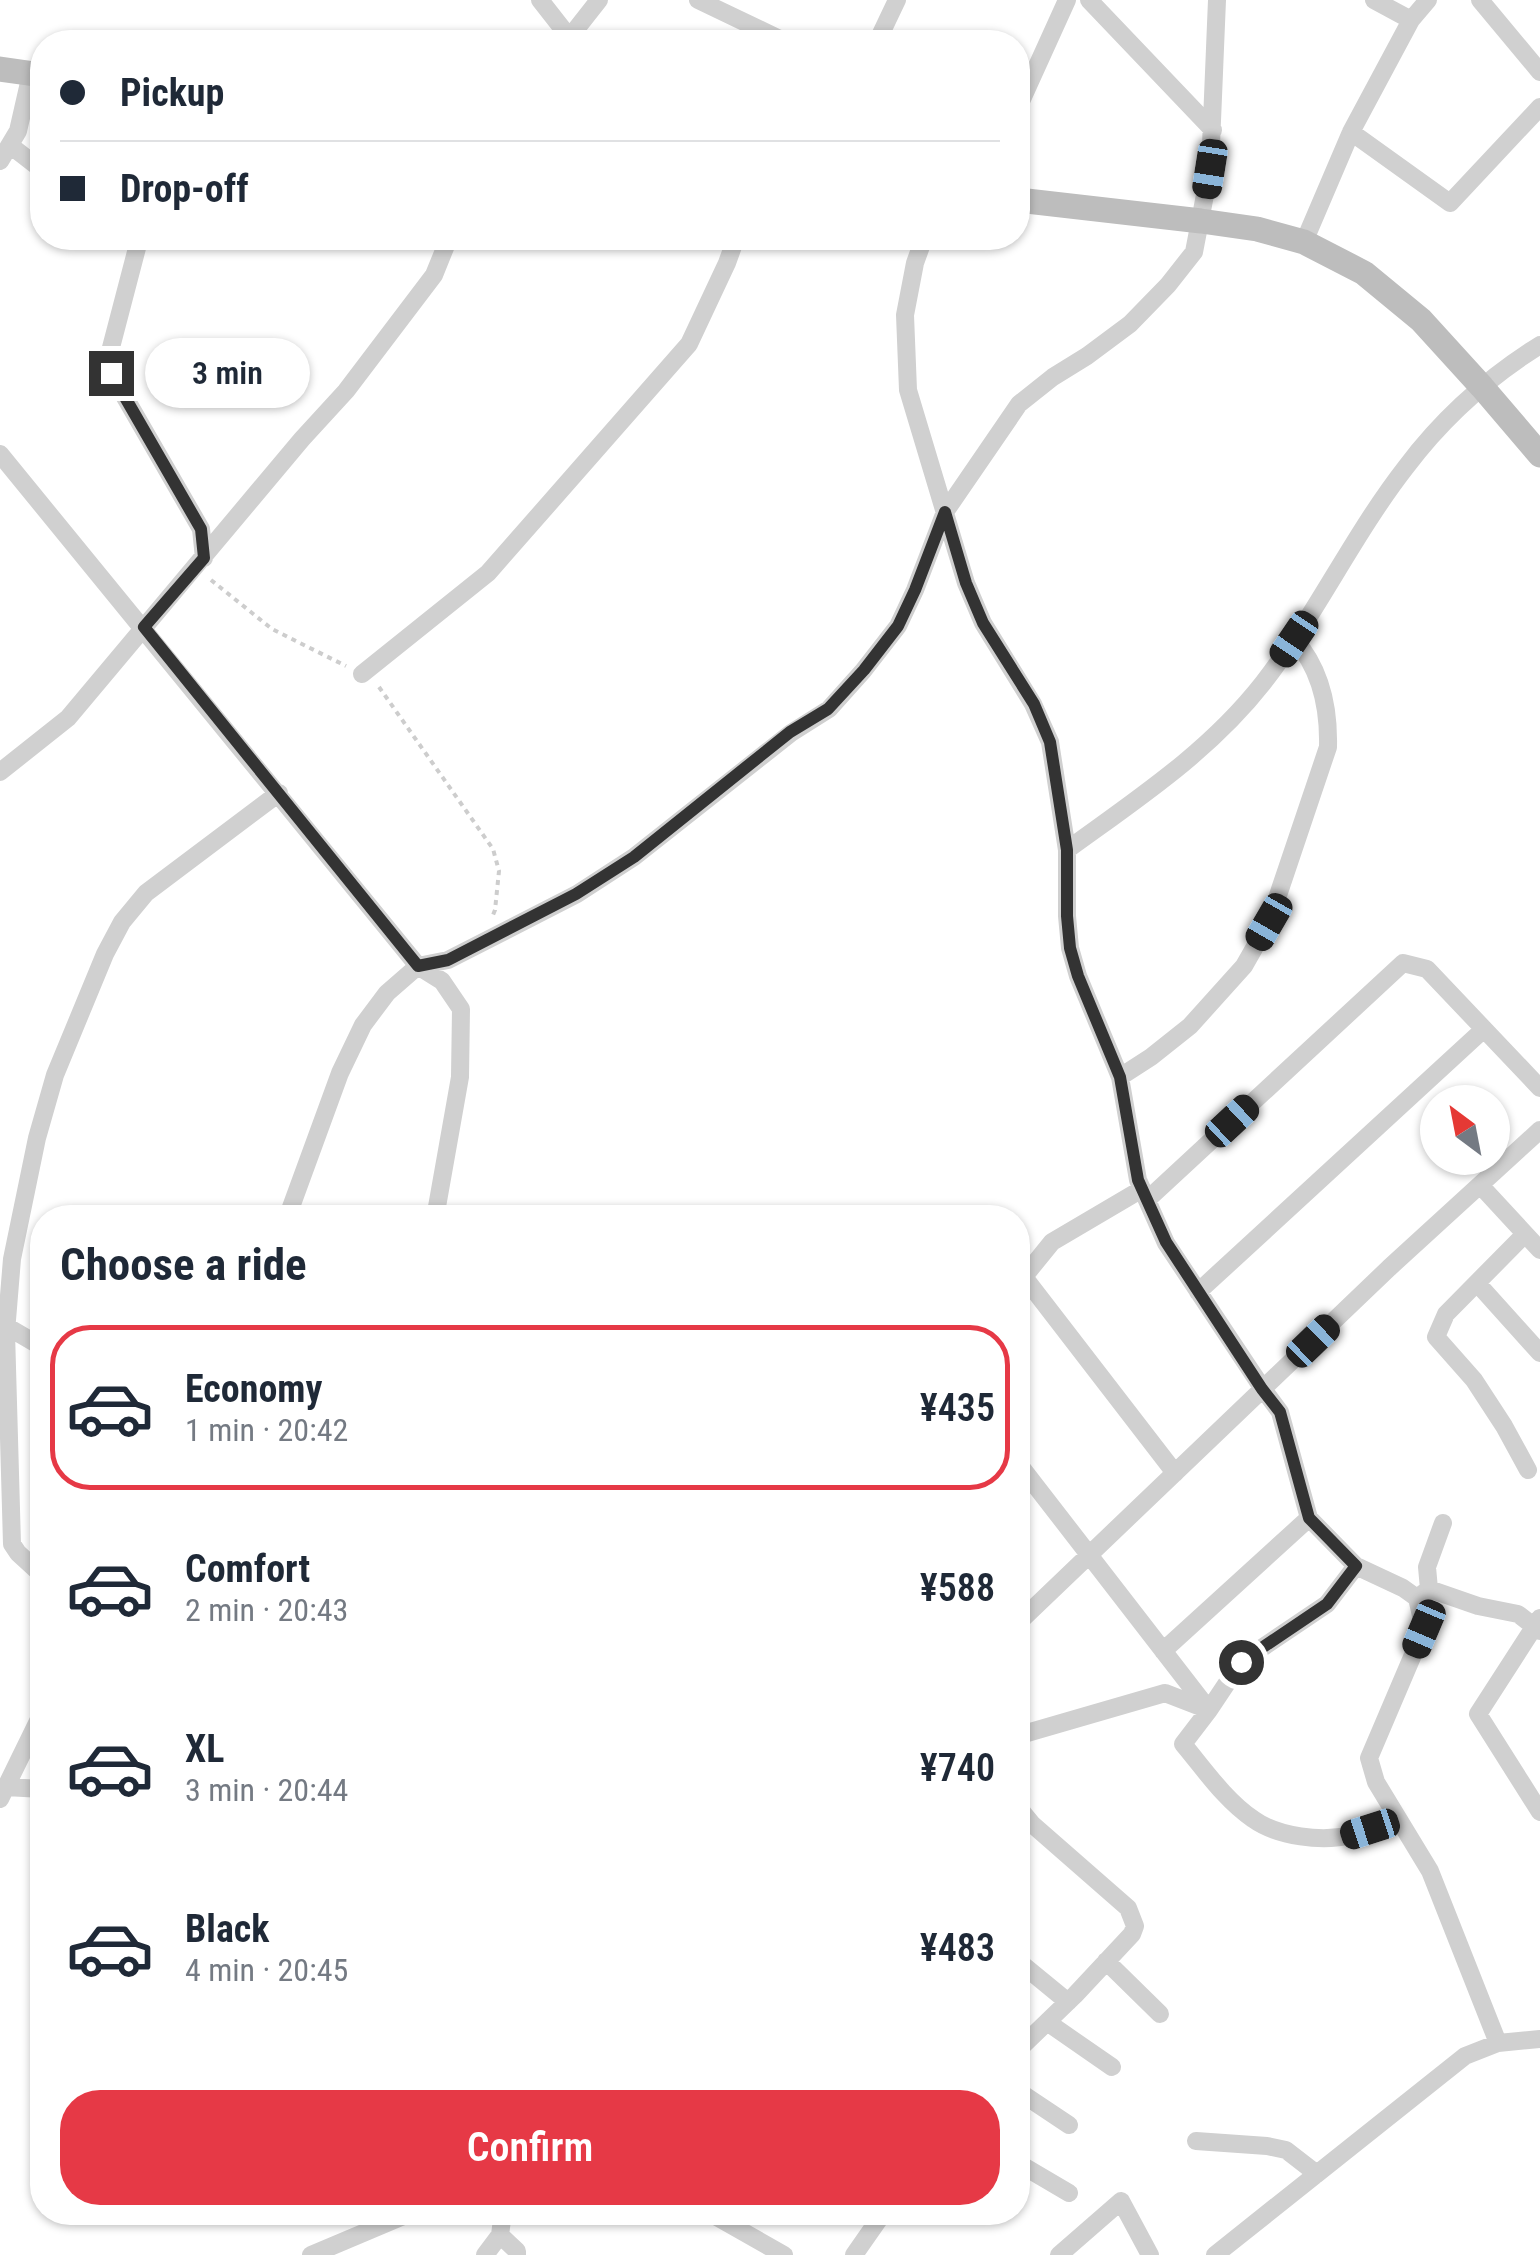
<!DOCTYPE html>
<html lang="en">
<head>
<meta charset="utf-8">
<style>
  body { margin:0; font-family:"Roboto Condensed",sans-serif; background:#f6f6f7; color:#1f2937; height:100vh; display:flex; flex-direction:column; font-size:38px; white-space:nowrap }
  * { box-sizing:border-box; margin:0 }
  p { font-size:32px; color:#747a83 }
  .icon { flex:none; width:55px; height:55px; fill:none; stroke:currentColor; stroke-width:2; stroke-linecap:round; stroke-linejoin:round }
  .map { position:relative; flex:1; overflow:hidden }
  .sheet { position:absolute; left:30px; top:1205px; width:1000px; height:1020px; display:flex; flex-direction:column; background:#fff; border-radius:40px; box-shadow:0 2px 8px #0004 }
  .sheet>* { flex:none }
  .top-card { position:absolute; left:30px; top:30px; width:1000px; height:220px; border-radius:40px; box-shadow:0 2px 8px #0004; display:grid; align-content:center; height:220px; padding:0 30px; background:#fff }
  .needle { width:65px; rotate:328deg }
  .controls { position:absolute; left:1420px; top:1085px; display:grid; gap:20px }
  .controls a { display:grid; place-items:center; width:90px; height:90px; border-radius:50%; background:#fff; box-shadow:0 2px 8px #0004; font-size:50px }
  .end { position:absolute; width:45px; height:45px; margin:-22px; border:12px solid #333; background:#fff; box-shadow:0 0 0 5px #fff }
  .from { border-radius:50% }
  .bubble { position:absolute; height:70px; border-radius:35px; background:#fff; box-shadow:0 2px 8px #0004; font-size:32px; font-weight:600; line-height:70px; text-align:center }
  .car { position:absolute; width:30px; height:60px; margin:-30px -15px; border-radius:12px; box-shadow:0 0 8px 2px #0007; background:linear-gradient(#222 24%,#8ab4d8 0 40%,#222 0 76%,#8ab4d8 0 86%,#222 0) }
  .top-card b { display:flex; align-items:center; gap:35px; height:95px; font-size:38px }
  .top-card b+b { border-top:2px solid #e0e1e3 }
  .top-card i { width:25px; height:25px; background:#1f2937 }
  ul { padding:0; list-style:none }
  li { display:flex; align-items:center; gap:30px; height:165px; margin:0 20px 15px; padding:0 10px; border:5px solid transparent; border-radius:40px }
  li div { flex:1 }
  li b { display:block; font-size:38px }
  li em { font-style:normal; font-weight:600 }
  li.selected { border-color:#e63946 }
  li>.icon { width:90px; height:90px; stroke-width:1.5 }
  h2 { padding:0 30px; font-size:45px; line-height:120px }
  .primary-button { display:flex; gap:20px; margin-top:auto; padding:20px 30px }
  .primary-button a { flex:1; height:115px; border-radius:40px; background:#e63946; color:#fff; font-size:40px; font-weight:600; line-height:115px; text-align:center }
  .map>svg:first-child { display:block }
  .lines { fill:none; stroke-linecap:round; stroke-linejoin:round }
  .path { stroke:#cdcdcd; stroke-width:4; stroke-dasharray:5 5; stroke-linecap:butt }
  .street { stroke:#d0d0d0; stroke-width:18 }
  .secondary { stroke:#bdbdbd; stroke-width:25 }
  .route { stroke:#333; stroke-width:12 }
</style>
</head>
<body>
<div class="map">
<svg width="1540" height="2255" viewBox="0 0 1540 2255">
  <rect width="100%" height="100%" fill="#fff"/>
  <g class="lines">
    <path class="path" d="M211,580L272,629L346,666
      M379,687L493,849L499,871L495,910L493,915"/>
    <path class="street" d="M540,0L569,37
      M698,0L786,42
      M1089,0L1213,130
      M1374,0L1411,20
      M1480,0L1540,72
      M566,42L599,0
      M877,42L897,0
      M1018,108L1067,0
      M1351,132L1450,203L1540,107
      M11,146L42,170
      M0,161L18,131L31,74
      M131,238L137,248L108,359L111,373L201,529L204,558
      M924,238L915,263L905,315L908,390L966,583L983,623L1033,704L1050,742L1067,850V916L1070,948L1078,976L1120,1077L1138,1180L1166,1243L1263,1389L1280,1412L1309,1518L1356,1566L1403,1588L1417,1598L1424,1629L1369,1758L1376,1782L1430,1871L1498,2043
      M1304,242L1351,132L1411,20L1428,0
      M0,454L418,966L442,981L461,1009L460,1077L435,1218
      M362,674L488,573L689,344L727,263L736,238
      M0,772L68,718L302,439L346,391L434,275L449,238
      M1067,850C1137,799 1209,752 1263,683C1316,615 1353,535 1406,467C1442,419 1489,377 1540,345
      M1120,1077L1151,1057L1190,1026L1244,966L1269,922L1328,747C1329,707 1321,669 1294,639
      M1480,1185L1540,1250
      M1147,1200L1403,963L1427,969L1540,1088
      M287,1218L340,1073L363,1025L387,993L418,966L448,960L577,894L634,857L791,733L829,709L863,671L898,626L915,590L945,512L1019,404L1053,377L1087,356L1130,324L1168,285L1194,252L1210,169L1217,0
      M1525,1234L1446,1314L1436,1337L1474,1380L1504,1426L1528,1470
      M1024,1277L1175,1473
      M1477,1283L1540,1353
      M1018,1284L1052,1242L1142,1189
      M1198,1292L1484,1029
      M6,1326L42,1347
      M1018,1463L1209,1710L1183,1744C1204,1769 1225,1800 1253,1819C1278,1837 1322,1842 1352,1835C1368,1831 1381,1822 1395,1814
      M42,1575L18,1553L12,1544L6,1332L12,1259L37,1138L55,1075L105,954L122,922L146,893L279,793
      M1429,1589L1427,1567L1443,1523
      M1417,1598L1429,1589L1478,1606L1518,1614L1540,1631
      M1540,1618L1478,1714L1540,1812
      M1018,1623L1389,1268L1540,1130
      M1163,1651L1309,1518
      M1018,1739L1027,1733L1165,1693L1209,1710L1241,1662L1327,1604L1356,1566
      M6,1787L42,1789
      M0,1799L42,1713
      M1018,1807L1032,1824L1128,1908L1135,1926L1132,1934L1075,1995L1018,2050
      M1018,1961L1068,2002
      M1106,1961L1160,2014
      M1047,2022L1112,2067
      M1018,2091L1069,2125
      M1196,2141L1267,2146L1286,2150L1317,2174
      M1018,2163L1069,2193
      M708,2212L784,2255
      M500,2235L517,2251V2255
      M311,2255L413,2212
      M485,2255L500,2235L503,2212
      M854,2255L884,2212
      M1059,2255L1121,2201L1150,2255
      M1215,2255L1465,2056L1498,2043L1540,2039"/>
    <path class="secondary" d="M0,69L42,75
      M1018,200L1201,221L1257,229L1304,242L1364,273L1421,320L1482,387L1540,455"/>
  </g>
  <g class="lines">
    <path class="route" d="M111,373L201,529L204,558L144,627L418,966L448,960L576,894L634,857L790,732L828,709L864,670L898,626L915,590L945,512L966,583L983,623L1034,704L1050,742L1067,850V916L1070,948L1078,976L1120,1077L1138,1180L1166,1242L1262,1389L1280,1412L1309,1518L1356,1566L1327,1604L1241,1662"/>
  </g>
</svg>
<div class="controls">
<a><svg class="needle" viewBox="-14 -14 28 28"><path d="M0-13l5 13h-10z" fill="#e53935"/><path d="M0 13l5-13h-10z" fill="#747a83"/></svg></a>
</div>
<i class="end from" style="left:1241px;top:1662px"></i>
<i class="end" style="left:111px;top:373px"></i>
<div class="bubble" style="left:145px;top:338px;width:165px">3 min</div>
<i class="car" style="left:1210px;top:169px;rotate:189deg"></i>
<i class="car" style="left:1294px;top:639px;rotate:214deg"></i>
<i class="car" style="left:1269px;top:922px;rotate:210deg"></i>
<i class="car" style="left:1232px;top:1121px;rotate:47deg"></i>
<i class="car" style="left:1313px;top:1341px;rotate:46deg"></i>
<i class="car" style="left:1424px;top:1629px;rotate:203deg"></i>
<i class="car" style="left:1370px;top:1829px;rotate:252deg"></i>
<div class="top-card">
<b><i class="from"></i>Pickup</b>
<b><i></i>Drop-off</b>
</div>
<section class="sheet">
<h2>Choose a ride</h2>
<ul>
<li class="selected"><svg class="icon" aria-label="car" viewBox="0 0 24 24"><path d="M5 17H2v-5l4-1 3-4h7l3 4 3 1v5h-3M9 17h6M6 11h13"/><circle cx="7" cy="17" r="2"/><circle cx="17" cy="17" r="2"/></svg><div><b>Economy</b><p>1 min · 20:42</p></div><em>¥435</em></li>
<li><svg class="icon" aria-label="car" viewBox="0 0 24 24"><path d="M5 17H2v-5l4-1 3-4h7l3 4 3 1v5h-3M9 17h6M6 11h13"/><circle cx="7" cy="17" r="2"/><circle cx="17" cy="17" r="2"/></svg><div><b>Comfort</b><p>2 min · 20:43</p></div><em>¥588</em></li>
<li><svg class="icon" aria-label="car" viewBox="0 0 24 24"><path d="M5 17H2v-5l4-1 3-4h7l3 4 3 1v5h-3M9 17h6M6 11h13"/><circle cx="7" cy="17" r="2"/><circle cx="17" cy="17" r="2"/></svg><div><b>XL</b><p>3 min · 20:44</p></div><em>¥740</em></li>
<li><svg class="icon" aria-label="car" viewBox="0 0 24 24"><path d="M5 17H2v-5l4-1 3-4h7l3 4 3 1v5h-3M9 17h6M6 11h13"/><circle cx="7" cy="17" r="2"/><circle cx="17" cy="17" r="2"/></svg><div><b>Black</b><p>4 min · 20:45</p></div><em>¥483</em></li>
</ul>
<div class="primary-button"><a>Confirm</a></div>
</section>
</div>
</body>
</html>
